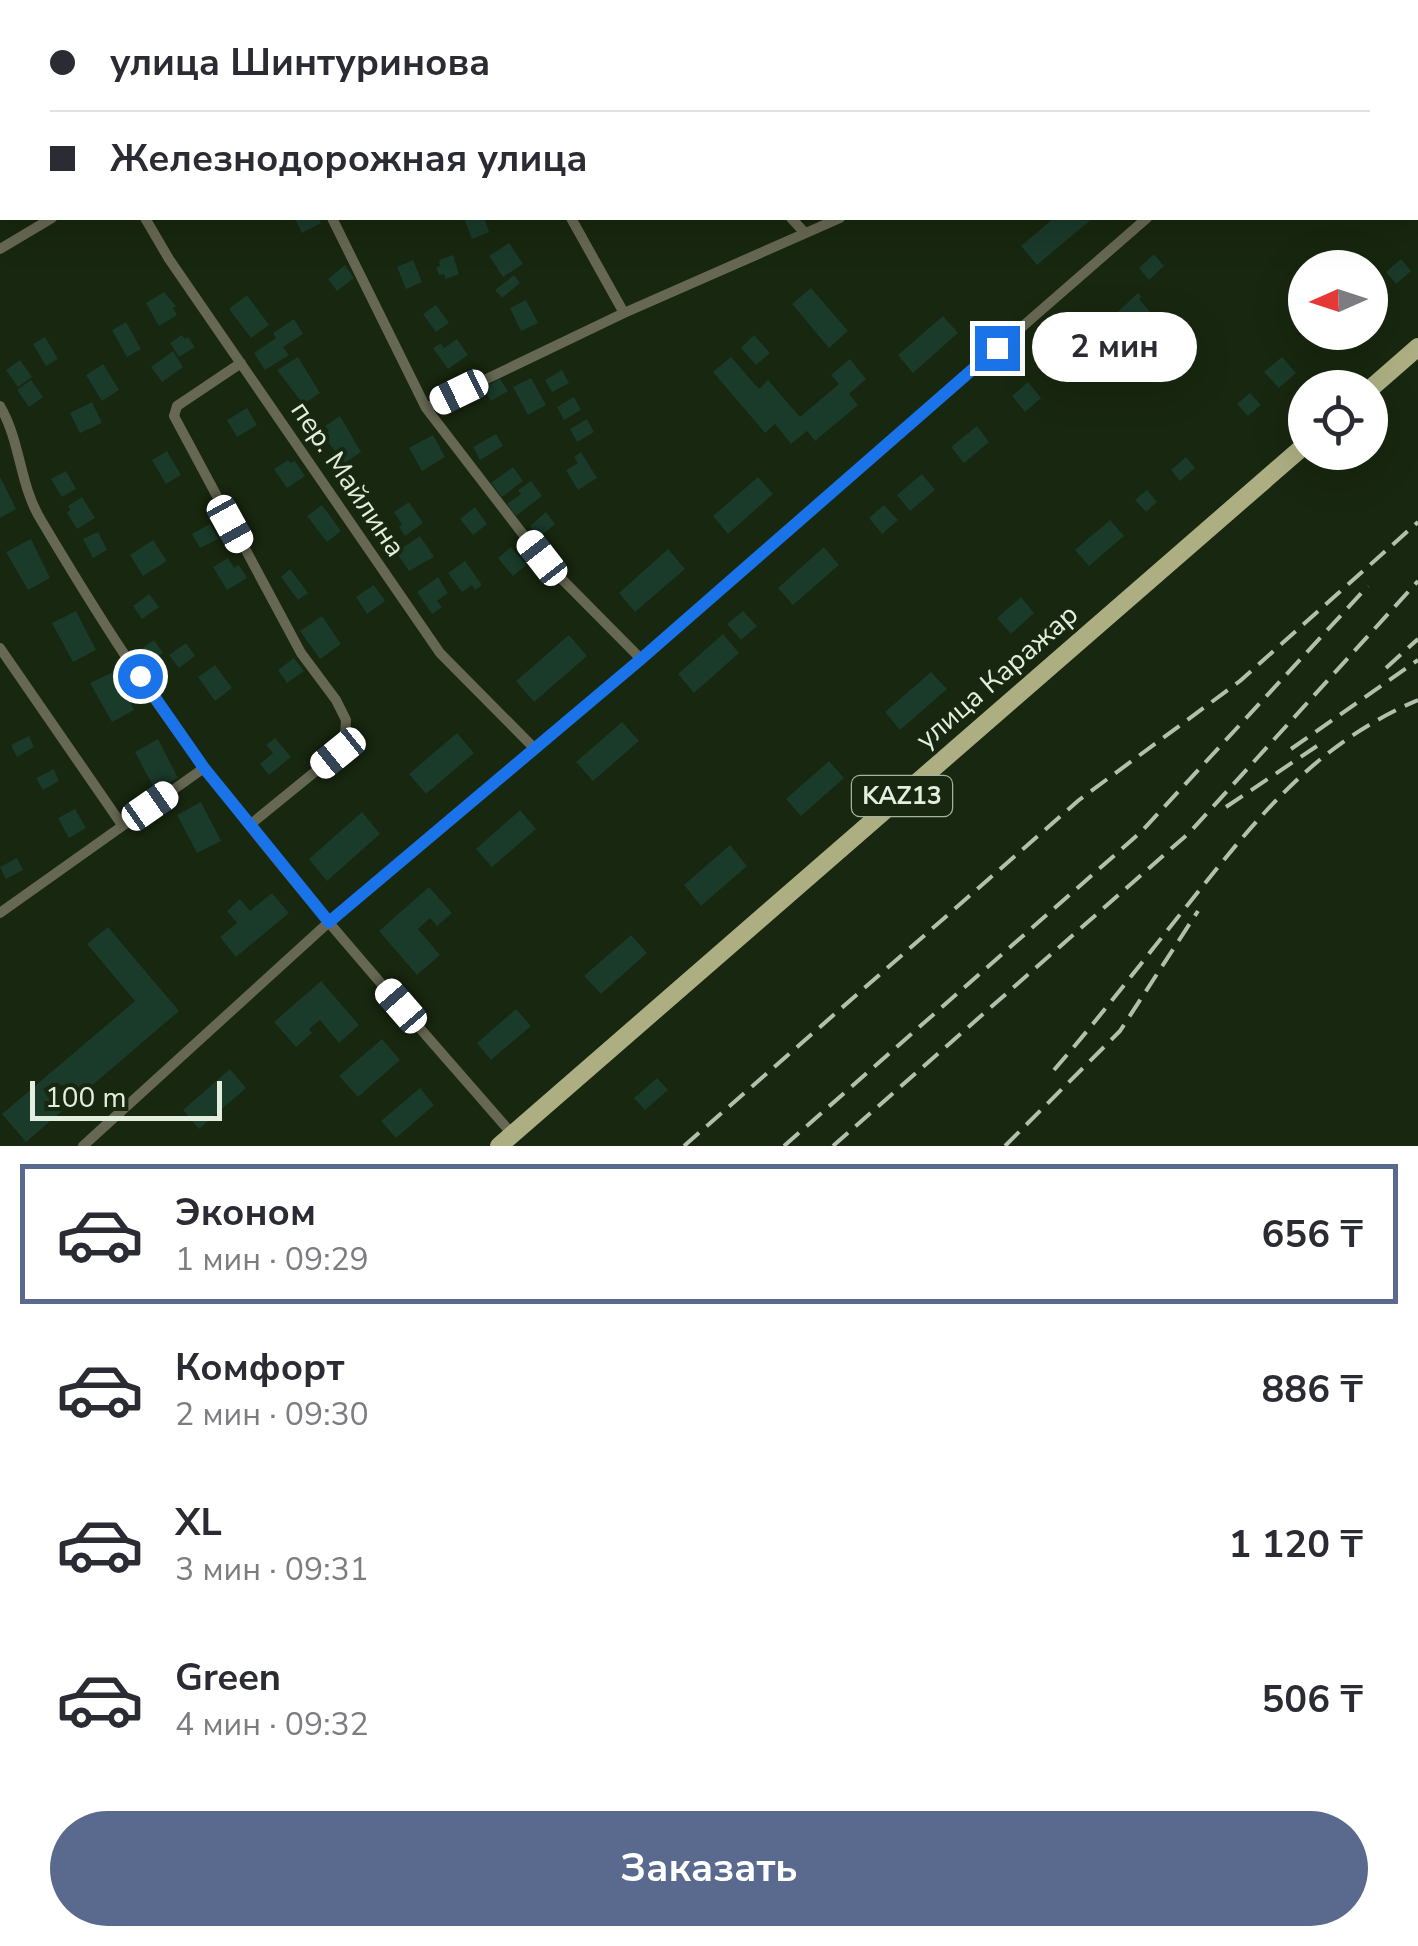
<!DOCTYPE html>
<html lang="ru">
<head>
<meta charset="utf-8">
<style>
  body { margin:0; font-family:"Nunito Sans",sans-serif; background:#f2f2f3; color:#2b2b33; height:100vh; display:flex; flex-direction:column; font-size:38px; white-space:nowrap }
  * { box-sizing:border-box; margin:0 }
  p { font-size:32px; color:#7c7c81 }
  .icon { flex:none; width:55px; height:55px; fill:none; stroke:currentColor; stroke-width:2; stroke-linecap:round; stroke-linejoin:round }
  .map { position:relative; height:1146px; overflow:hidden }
  .drawer { display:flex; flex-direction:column; background:#fff; flex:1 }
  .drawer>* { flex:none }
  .banner { position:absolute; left:0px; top:0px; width:1420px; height:220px; box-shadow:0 10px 40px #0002; display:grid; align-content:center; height:220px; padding:0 50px; background:#fff }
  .needle { width:65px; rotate:267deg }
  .controls { position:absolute; left:1288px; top:250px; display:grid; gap:20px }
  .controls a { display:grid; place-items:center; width:100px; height:100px; border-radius:50%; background:#fff; box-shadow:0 10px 40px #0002; font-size:50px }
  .scale { position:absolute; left:30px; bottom:25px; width:192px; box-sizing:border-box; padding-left:10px; border:5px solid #e3eede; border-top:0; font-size:28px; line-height:35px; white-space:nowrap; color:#e3eede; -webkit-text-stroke:8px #18270f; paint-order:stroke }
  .end { position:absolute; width:45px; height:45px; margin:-22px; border:12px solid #1a73e8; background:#fff; box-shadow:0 0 0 5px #fff }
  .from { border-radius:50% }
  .bubble { position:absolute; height:70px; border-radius:35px; background:#fff; box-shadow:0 10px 40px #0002; font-size:32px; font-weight:700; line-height:70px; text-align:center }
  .car { position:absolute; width:30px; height:60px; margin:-30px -15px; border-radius:12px; box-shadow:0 0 8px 2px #0007; background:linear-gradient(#fff 24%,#345 0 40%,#fff 0 76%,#345 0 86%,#fff 0) }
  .banner b { display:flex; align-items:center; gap:35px; height:95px; font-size:38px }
  .banner b+b { border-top:2px solid #e1e1e2 }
  .banner i { width:25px; height:25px; background:#2b2b33 }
  ul { padding:18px 0 0; list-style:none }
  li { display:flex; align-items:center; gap:30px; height:140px; margin:0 20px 15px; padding:0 30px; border:5px solid transparent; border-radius:0px }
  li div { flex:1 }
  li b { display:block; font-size:38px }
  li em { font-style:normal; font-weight:700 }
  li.selected { border-color:#5a6a8e }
  li>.icon { width:90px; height:90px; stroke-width:1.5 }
  .action { display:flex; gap:20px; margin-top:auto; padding:20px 50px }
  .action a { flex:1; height:115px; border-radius:60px; background:#5a6a8e; color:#fff; font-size:40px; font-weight:700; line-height:115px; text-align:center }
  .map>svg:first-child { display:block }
  .building { fill:#1a3a2a }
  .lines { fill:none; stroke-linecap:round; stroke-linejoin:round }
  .minor { stroke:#676853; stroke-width:10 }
  .primary { stroke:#adaf83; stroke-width:18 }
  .rail { stroke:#b3bfad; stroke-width:4; stroke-dasharray:20 10; stroke-linecap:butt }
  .route { stroke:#1a73e8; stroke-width:12 }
  .labels { text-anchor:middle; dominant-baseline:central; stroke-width:8; stroke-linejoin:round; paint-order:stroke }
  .shield { fill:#18270f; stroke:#a6b2a0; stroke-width:2.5 }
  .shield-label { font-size:25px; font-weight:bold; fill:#e3eede }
  .street-label { font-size:28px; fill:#e3eede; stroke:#18270f }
</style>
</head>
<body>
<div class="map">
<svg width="1418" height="1146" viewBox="0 0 1418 1146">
  <rect width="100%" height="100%" fill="#18270f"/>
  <path class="building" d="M297,218H318L321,223L302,233L295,219Z
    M473,218H484L489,232L472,239L465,221Z
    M1054,218H1093L1037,265L1021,246Z
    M509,243L523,264L503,277L489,256Z
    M1154,254L1164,266L1149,280L1139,268Z
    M453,255L459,274L446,279L444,274L439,275L436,267L440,266L439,260Z
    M1401,259L1411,271L1396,284L1386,272Z
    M413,260L422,282L406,289L397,267Z
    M345,265L354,278L337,291L328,279Z
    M514,275L520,283L502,298L495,290Z
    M811,288L848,331L829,348L792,304Z
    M164,292L176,306L173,308L177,315L159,326L146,303Z
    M1138,293L1141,297L1139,299L1151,313L1136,327L1129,320L1120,327L1128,336L1119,345L1096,319L1104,312L1110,319Z
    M247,295L269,325L251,338L229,309Z
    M526,300L538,323L521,331L510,308Z
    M436,305L449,323L436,332L423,314Z
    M1080,314L1093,329L1077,343L1064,327Z
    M943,316L958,333L913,373L898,355Z
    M294,319L303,334L283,347L289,355L265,370L254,353L276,338L273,333Z
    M126,322L141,349L127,357L112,330Z
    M182,335L185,339L188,337L195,347L179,357L170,343Z
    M754,335L770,353L756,365L741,348Z
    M45,337L58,359L46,366L33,344Z
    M457,339L468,355L448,369L433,348L441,343L444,348Z
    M173,351L183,367L162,382L151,367Z
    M1066,351L1080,367L1064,381L1050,365Z
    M298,357L320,393L303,404L277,370Z
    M731,357L759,389L768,380L800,417L839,384L831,375L850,359L866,379L849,394L858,405L815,441L807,431L791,444L775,424L765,433L713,372Z
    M1282,357L1296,373L1279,388L1264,372Z
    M20,360L32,377L18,387L6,370Z
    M103,364L119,390L102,401L86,375Z
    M562,370L569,383L552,392L545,380Z
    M531,378L546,405L528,415L513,387Z
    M500,379L508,391L491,401L483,388Z
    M31,380L43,397L29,407L17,390Z
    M1028,382L1041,398L1025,412L1012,396Z
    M1250,393L1261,405L1248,416L1237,404Z
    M574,397L581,410L564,420L557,407Z
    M92,402L102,423L80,433L70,413Z
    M247,408L257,425L237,437L227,420Z
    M340,416L361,452L345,463L322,435L329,431L325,426Z
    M587,419L594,432L577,442L570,429Z
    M977,426L989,442L964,463L951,447Z
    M496,434L503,446L480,460L473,447Z
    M433,435L445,457L422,471L409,448Z
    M167,451L181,475L166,484L152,460Z
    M581,452L597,478L578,490L566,470L578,463L574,457Z
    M1186,457L1195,468L1180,481L1171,470Z
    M288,460L290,463L295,461L305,476L287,488L274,469Z
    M513,467L523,481L502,497L491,483Z
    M66,471L76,489L62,497L51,479Z
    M922,474L935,490L910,511L897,495Z
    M0,477L16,509L0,518Z
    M758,477L773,494L728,534L713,516Z
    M531,481L542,496L516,516L507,504L521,494L518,490Z
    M1147,490L1157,502L1146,512L1135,500Z
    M82,497L95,518L77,529L67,513L70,510L68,506Z
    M409,502L423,523L405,536L399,527L402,524L394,512Z
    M322,505L341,531L327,542L307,516Z
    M884,505L898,520L882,534L869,518Z
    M475,507L487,524L473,535L460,519Z
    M546,512L555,524L540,537L530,526Z
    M1110,520L1124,536L1089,566L1075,550Z
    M210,524L218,539L200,548L192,534Z
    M98,532L107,550L93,558L83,539Z
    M420,536L434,557L409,571L396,552Z
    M31,539L50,578L28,590L6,552Z
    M153,540L167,561L143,576L130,555Z
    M511,547L526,565L513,576L498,558Z
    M824,547L839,565L793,605L778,588Z
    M668,549L685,569L635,612L619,593Z
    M228,558L234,568L239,565L247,578L227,590L213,567Z
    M465,561L482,585L475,590L472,585L462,592L448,573Z
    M290,569L308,593L298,600L281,577Z
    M438,577L448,593L437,601L442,607L432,614L417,592Z
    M374,585L385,601L367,614L356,597Z
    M149,594L159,607L142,619L133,606Z
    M1021,597L1034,613L1011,634L997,618Z
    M76,611L96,650L73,662L52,623Z
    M743,611L757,626L741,640L727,624Z
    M322,616L341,644L320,659L300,631Z
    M723,634L739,653L694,693L678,674Z
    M569,635L587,656L534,702L516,681Z
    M154,640L163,653L147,665L137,652Z
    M186,643L195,656L179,668L169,655Z
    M294,658L304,671L287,683L278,670Z
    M215,665L232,688L215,701L198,677Z
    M115,671L134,710L112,722L90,683Z
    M931,672L947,689L900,730L885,712Z
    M622,722L639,741L593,781L576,762Z
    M457,733L474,753L426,794L409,774Z
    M29,736L34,747L17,757L11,745Z
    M275,738L291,757L269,775L260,764L273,753L266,745Z
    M158,739L178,778L155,790L135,752Z
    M829,761L844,778L801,816L786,799Z
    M54,769L59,781L43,790L36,778Z
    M201,802L221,841L197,853L177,815Z
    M75,809L86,828L69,838L58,818Z
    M520,810L536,829L492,867L476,849Z
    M362,812L380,834L327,881L309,859Z
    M730,845L747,866L701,906L684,885Z
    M17,858L23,870L6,879L0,867Z
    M429,887L452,913L437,926L430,918L418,929L440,955L417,975L379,931Z
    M272,893L289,913L236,957L220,937L237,923L227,911L240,899L250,911Z
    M108,927L179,1011L26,1142L2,1114L135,1001L87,944Z
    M631,935L647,953L601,994L584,976Z
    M321,981L359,1025L339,1043L320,1020L309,1029L312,1033L296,1047L274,1022Z
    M516,1009L531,1026L491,1060L477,1043Z
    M382,1039L400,1060L358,1097L339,1076Z
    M230,1069L246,1088L199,1129L183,1110Z
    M657,1078L668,1090L645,1110L634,1098Z
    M420,1088L434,1105L396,1138L381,1121Z"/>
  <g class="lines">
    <path class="minor" d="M78,0L79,2
      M178,0L180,2
      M290,0L292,2
      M449,0L450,2
      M593,0L596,2
      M780,0L782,2
      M997,0L999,2
      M1162,0L1164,2
      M96,2L99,0
      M136,2L140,0
      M1101,2L1105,0
      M1308,2L1310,0
      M0,129L2,127
      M145,218L169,259L440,653L535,749
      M332,218L426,408L542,559L641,659
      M571,218L624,313
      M791,218L805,233
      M0,249L52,218
      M241,363L177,406L174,416L301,653L336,700L346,720L345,736L338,753L251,824
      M0,406C21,442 19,484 41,520C91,604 144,689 204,767C300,894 408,1014 512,1134
      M426,408L624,313L840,218
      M0,648L122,825
      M0,913L204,768
      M83,1146L329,922L641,659L1147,218"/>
    <path class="primary" d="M1370,389L1418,347
      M499,1146L1305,445"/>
    <path class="rail" d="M120,2L123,0
      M0,92L2,90
      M1386,668L1418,639
      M1291,749L1418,660
      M1226,807L1317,746
      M1054,1070C1102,1015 1145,958 1190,902C1258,817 1315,744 1418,700
      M684,1146L1079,800L1240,681L1418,522
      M784,1146L1141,832L1368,586
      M833,1146L1189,833L1418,581
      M1005,1146L1120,1031L1198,911"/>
  </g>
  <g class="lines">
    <path class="route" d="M140,676L204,768L329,922L641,659L997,348"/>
  </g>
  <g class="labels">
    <rect class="shield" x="852" y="776" width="100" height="40" rx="8"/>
    <g class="shield-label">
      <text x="902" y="796">KAZ13</text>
    </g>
    <g class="street-label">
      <text transform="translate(348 479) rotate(56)">пер. Майлина</text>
      <text transform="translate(997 677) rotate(-41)">улица Каражар</text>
    </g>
  </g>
</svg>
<div class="controls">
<a><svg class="needle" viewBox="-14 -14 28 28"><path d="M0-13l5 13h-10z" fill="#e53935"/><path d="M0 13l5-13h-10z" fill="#7c7c81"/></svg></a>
<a><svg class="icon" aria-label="locate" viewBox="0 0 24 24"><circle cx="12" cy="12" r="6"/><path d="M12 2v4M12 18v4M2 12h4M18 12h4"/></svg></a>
</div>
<div class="scale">100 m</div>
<i class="end from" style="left:140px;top:676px"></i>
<i class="end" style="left:997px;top:348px"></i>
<div class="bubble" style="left:1032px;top:312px;width:165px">2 мин</div>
<i class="car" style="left:459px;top:392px;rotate:244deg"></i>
<i class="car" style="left:230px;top:524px;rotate:151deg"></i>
<i class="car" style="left:542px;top:558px;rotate:322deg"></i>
<i class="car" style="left:338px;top:753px;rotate:231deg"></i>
<i class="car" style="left:150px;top:806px;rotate:55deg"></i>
<i class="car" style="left:401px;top:1006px;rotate:319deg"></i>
<div class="banner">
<b><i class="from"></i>улица Шинтуринова</b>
<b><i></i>Железнодорожная улица</b>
</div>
</div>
<section class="drawer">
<ul>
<li class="selected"><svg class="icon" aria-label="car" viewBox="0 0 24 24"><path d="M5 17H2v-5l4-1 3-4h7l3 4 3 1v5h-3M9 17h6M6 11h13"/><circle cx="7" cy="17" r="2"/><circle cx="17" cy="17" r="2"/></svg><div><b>Эконом</b><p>1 мин · 09:29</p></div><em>656 ₸</em></li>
<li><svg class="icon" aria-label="car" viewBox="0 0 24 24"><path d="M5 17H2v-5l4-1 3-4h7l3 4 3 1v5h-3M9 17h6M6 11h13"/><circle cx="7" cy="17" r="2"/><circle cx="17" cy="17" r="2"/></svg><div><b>Комфорт</b><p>2 мин · 09:30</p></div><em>886 ₸</em></li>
<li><svg class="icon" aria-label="car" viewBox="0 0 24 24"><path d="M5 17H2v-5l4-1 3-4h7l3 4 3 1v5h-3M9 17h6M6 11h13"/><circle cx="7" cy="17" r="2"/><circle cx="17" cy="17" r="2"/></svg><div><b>XL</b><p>3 мин · 09:31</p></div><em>1 120 ₸</em></li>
<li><svg class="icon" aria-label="car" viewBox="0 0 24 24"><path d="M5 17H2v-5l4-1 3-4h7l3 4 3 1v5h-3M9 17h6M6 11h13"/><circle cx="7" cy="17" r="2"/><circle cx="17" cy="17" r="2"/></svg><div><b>Green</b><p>4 мин · 09:32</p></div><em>506 ₸</em></li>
</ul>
<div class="action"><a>Заказать</a></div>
</section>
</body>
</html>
